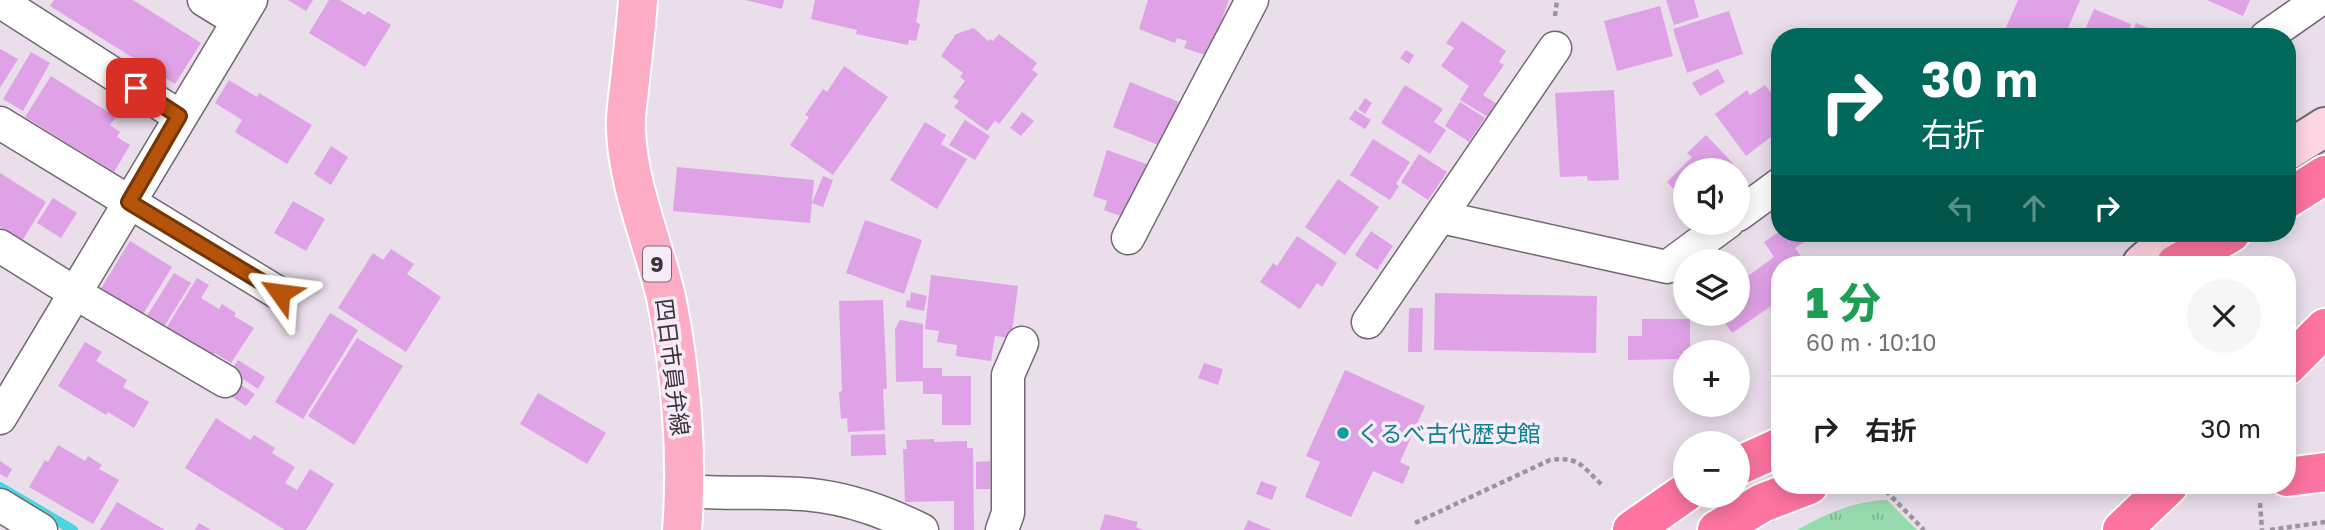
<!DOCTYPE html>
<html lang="ja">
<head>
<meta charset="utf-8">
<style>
  body { margin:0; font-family:"Golos Text","Noto Sans JP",sans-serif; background:#f6f6f6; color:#202124; height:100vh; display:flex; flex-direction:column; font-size:26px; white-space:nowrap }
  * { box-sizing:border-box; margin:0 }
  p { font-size:23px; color:#757577 }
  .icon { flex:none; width:38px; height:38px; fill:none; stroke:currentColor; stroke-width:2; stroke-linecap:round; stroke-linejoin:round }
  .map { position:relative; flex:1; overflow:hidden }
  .details { position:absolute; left:1771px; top:256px; width:525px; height:238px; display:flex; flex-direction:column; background:#fff; border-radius:28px; box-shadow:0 4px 18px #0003 }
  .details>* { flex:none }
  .hud { position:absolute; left:1771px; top:28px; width:525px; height:214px; border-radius:28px; box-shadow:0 4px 18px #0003; background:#00695c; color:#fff; overflow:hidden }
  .fabs { position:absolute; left:1673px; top:158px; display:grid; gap:14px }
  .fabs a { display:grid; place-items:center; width:77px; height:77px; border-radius:50%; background:#fff; box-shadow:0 4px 18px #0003; font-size:35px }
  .pin { position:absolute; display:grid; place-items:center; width:60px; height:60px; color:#fff; margin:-30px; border-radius:14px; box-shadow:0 4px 10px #0006 }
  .me { position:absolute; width:77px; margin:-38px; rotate:301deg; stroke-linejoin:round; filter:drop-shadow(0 0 5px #0008) }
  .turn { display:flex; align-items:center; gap:24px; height:147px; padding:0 35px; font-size:32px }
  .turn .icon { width:91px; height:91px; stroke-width:2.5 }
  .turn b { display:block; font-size:49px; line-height:60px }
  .lanes { display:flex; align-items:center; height:66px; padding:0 35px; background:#0003; justify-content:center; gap:35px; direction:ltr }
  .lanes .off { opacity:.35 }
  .round { display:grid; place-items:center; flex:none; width:74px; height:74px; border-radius:37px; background:#f6f6f6 }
  .summary { display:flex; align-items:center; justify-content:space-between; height:119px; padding:0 35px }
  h1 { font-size:42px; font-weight:800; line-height:52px; color:#1e9e55 }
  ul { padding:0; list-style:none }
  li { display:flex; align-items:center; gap:21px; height:105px; padding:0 35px; border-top:2px solid #e0e0e0 }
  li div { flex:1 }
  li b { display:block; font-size:26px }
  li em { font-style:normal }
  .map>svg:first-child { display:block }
  .park { fill:url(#park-tufts) }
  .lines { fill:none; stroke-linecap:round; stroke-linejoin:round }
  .stream { stroke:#4cd5df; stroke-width:10 }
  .building { fill:#e0a2e7 }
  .street-casing { stroke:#726873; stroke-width:35 }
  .secondary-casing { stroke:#726873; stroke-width:42 }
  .primary-casing { stroke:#fff; stroke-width:42 }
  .highway-casing { stroke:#fff; stroke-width:42 }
  .path { stroke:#9c949d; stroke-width:4.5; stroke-dasharray:5 3.5; stroke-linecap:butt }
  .street { stroke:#fff; stroke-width:32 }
  .secondary { stroke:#fed5e2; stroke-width:38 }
  .primary { stroke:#fdacc5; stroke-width:38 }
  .highway { stroke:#fc749f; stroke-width:38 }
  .route-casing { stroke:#753606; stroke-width:18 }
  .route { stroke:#b45309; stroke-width:12 }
  .culture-dot { fill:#0f9aa8; stroke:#f7ebf8; stroke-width:2.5 }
  .labels { text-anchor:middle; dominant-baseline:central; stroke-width:7; stroke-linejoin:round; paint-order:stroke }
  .shield { fill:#f7ebf8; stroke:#726c72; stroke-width:2 }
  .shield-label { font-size:21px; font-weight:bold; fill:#393539 }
  .street-label { font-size:23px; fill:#393539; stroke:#f7ebf8 }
  .culture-label { font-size:23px; fill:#0d838f; stroke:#f7ebf8; text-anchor:start }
</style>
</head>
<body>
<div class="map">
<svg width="2325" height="530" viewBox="0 0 2325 530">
  <defs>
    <pattern id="park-tufts" width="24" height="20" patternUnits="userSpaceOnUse" patternTransform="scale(1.75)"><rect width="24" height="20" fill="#97daae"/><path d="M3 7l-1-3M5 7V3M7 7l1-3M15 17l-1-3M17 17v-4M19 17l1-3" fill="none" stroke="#7cb28f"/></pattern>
  </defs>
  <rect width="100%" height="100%" fill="#e9deea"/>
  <!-- park -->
  <path class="park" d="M1887,500L1917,530H1797C1825,514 1854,501 1887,500Z"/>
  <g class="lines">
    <!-- stream -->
    <path class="stream" d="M0,487L73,530"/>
  </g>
  <!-- building -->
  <path class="building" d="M54,0H133L201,43L175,84L50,6Z
    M288,0H313L306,11Z
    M329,0H340L365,15L368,11L391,25L365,67L309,33Z
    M745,0H784L782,9Z
    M815,0H920L916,22L920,24L916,41L909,40L908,45L856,34L857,30L811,19Z
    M1148,0H1229L1208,56L1184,48L1187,41L1177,38L1175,43L1139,29Z
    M1666,0H1694L1699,17L1674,25Z
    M2018,0H2080L2065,35L2051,30L2048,37H2002Z
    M2207,0H2250L2243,16Z
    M1660,6L1673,56L1617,71L1604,21Z
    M2094,9L2131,24L2126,37H2082Z
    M1729,11L1743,54L1687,73L1673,29Z
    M1462,21L1506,51L1499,62L1504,65L1483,95L1497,104L1488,117L1460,100L1469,86L1441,66L1454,48L1446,43Z
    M2136,23L2172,37H2131Z
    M974,28L988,41L990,39L993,41L999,34L1037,63L1032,70L1038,74L999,124L995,121L987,131L954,107L959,101L953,97L965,81L960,77L963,73L941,56L956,34Z
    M0,49L18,59L0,88Z
    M1406,50L1414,55L1409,64L1400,58Z
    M31,52L50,63L23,111L3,99Z
    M844,66L888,97L833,175L790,145L809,117L805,115L823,89L827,92Z
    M1718,69L1725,82L1700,96L1692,83Z
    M51,76L116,117L110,125L120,132L117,137L130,145L114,172L25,117Z
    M229,80L257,97L259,93L312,125L287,164L235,132L242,120L215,103Z
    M1130,82L1179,102L1161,146L1113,127Z
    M1405,85L1443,109L1434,122L1446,130L1430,154L1381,123Z
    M1765,85L1780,104V130L1746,156L1715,114L1747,90L1750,95Z
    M1614,90L1619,180L1588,181L1587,176L1560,177L1555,93Z
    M1365,98L1372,103L1365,114L1358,109Z
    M1460,102L1485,118L1469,142L1445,126Z
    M1355,110L1371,120L1365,129L1349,119Z
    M1022,112L1034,121L1021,136L1010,128Z
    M965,120L990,136L975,160L949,145Z
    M925,122L946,135L941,144L967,159L937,209L890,180Z
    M1706,135L1745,176L1738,183V170H1685V201L1667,182L1692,157L1687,153Z
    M1373,139L1410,162L1396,184L1399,186L1390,200L1350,175Z
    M331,146L348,157L331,185L314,174Z
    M1107,150L1149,165L1123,217L1104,210L1107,201L1093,196Z
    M1419,154L1447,172L1428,200L1401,182Z
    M677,167L814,180L810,223L673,211Z
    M0,173L46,202L22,241L0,227Z
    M823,176L833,180L823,207L812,203Z
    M1338,179L1379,207L1345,255L1305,227Z
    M53,198L77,213L61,238L37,223Z
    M293,201L325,219L306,251L274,233Z
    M865,220L922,240L904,294L846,273Z
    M1371,231L1393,246L1377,270L1355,255Z
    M1780,231V233H1797L1804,242L1795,248L1806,264H1780V306L1774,310L1771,306L1732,333L1718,313H1738V270L1744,279L1774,257L1764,242Z
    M1297,236L1337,263L1322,287L1317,283L1300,309L1260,282L1273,263L1277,266Z
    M130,241L172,267L142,316L100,290Z
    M391,249L414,264L407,274L441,297L406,352L338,308L373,253L383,260Z
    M174,273L191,283L162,330L145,319Z
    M931,275L1018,286L1011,338L995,336L991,361L956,356L957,345L937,342L939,331L925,329Z
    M197,278L209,285L201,298L219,309L222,304L236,313L234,316L254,328L231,363L215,353L211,359L165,330Z
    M911,292L927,296L924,311L906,307L907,300L910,301Z
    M1435,293L1597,296L1596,353L1434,350Z
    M883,300L887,389H883L885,430L848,432L847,418L841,419L839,392L842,391L839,301Z
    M1409,308H1423L1422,352H1408Z
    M330,313L358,330L303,419L275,402Z
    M1642,319H1690V352H1685V359L1628,360V336H1642Z
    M900,320L923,324V368H942V376H971V425H942V394H923V381L896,382L895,329Z
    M357,338L403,366L354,445L308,416Z
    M85,342L102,352L96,361L127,380L123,387L149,402L134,428L108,412L106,415L58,386Z
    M238,360L265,377L258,389L231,371Z
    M1204,363L1223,369L1218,385L1198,378Z
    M1345,370L1425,406L1400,462L1410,467L1403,484L1373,471L1351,517L1305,497L1320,462L1306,456Z
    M232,379L255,394L246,406L223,391Z
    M538,393L606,433L587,464L520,424Z
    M216,418L250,440L254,435L275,448L272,453L295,467L285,483L297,490L310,469L334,484L306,530H285L185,468Z
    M885,434L886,455L851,456V435Z
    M934,439V442L967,441V448H973L974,530H954V501L905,502L903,449H907L906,440Z
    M58,445L85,461L88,456L102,465L99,469L119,480L93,524L29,487L45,460L48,462Z
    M0,461L12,469L7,478L0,474Z
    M990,461V489H976V462Z
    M1261,481L1277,487L1272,500L1256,494Z
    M117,502L165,530H100Z
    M1105,514L1138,522L1136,527L1143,530H1100Z
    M1248,520L1272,530H1244Z
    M199,523L211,530H195Z"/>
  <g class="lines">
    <defs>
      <path id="street" d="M204,0L238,21
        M6,5L179,116
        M2266,37L2319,0
        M0,123L280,294
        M1738,215L1780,184
        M1441,217L1667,267L1728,222
        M1128,238L1252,0
        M0,246L75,293L225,381
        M1368,322L1555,48
        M0,418L251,0
        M685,491C730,495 776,490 820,496C855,501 890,514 922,530
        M0,505L41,530
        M1002,530L1008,513V375L1022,343"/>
      <path id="secondary" d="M2287,151L2325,127
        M2142,264L2178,233"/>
      <path id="primary" d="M638,0C636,30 632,60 629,90C627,104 625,118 626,132C629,189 653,242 666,297C681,369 688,457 682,530"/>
      <path id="highway" d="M2287,199L2325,175
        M2176,264L2231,233
        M2287,366L2325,328
        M1738,466L1780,447
        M2287,477L2325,472
        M1632,530L1685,493
        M1717,530L1762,503L1809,485
        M2122,530L2169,485"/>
    </defs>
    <!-- street casing -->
    <use href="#street" class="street-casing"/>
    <!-- secondary casing -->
    <use href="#secondary" class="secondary-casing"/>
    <!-- primary casing -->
    <use href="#primary" class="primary-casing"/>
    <!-- highway casing -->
    <use href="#highway" class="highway-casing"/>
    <!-- path -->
    <path class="path" d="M1555,16L1557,0
      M1886,491L1924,530
      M2260,503L2262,530
      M1415,523L1550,460C1579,456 1582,466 1602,485
      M2270,530L2325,522"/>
    <!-- street -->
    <use href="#street" class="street"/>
    <!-- secondary -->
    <use href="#secondary" class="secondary"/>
    <!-- primary -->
    <use href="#primary" class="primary"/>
    <!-- highway -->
    <use href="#highway" class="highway"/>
  </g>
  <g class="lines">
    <defs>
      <path id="route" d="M136,88L179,116L129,202L280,293"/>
    </defs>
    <!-- route casing -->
    <use href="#route" class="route-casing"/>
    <!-- route -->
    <use href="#route" class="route"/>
  </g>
  <!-- markers -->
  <circle class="culture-dot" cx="1343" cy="433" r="7"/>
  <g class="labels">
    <!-- shield labels -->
    <rect class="shield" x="643" y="246.5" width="28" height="35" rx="5"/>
    <g class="shield-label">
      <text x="657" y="264">9</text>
    </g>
    <!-- street labels -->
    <g class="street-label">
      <text transform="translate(673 367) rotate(83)">四日市員弁線</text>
    </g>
    <!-- culture labels -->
    <g class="culture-label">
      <text x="1357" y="433">くるべ古代歴史館</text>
    </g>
  </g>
</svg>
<div class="fabs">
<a><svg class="icon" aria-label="sound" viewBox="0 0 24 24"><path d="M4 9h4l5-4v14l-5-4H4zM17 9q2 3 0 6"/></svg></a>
<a><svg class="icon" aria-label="layers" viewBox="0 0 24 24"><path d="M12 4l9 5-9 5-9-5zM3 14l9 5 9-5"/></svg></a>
<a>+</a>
<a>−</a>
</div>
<div class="pin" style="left:136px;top:88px;background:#d93025"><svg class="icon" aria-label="arrive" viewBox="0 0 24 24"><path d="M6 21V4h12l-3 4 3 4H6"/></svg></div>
<svg class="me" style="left:280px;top:293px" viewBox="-20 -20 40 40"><path d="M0-17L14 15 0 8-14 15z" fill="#b45309" stroke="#fff" stroke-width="4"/></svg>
<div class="hud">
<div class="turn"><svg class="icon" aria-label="right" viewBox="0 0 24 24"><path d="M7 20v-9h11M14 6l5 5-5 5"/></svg><div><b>30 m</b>右折</div></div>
<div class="lanes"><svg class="icon off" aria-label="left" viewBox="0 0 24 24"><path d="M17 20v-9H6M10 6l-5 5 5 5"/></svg><svg class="icon off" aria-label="ahead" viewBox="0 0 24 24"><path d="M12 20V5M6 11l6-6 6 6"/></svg><svg class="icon" aria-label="right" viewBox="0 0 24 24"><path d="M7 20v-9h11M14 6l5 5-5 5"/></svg></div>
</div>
<section class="details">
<div class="summary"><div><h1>1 分</h1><p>60 m · 10:10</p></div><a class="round"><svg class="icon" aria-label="close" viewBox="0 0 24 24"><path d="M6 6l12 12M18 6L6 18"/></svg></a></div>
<ul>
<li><svg class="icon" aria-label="right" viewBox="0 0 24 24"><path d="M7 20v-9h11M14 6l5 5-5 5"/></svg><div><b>右折</b></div><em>30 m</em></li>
</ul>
</section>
</div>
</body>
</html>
